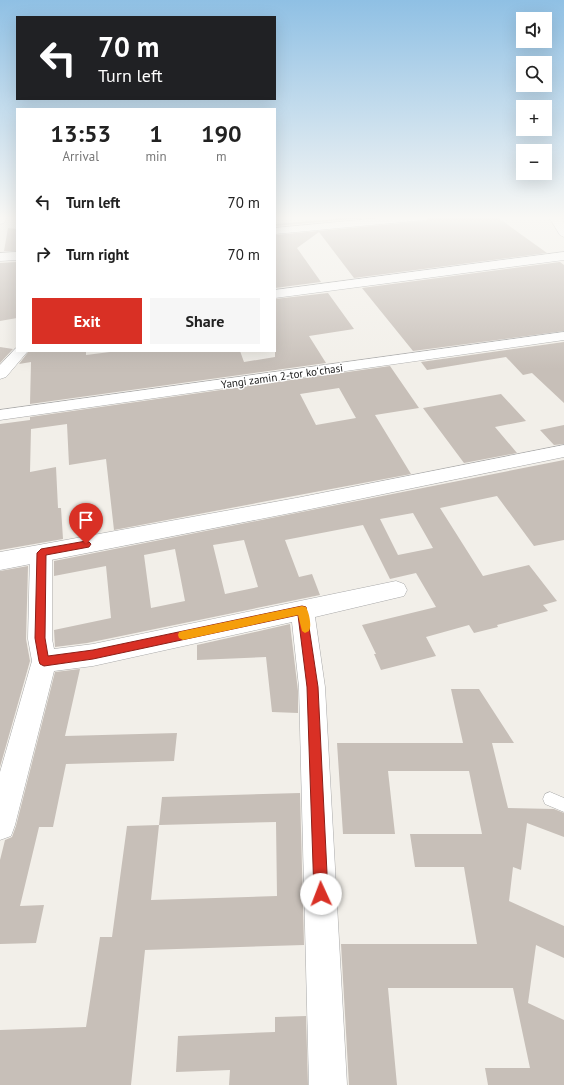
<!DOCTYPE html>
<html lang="en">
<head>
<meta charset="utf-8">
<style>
  body { margin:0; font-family:"PT Sans",sans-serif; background:#f6f6f6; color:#222; height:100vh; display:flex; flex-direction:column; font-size:15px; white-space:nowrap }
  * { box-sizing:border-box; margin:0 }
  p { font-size:13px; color:#767676 }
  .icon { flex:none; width:22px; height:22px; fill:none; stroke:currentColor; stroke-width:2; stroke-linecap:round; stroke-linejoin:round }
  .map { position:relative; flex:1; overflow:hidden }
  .drawer { position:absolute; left:16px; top:108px; width:260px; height:244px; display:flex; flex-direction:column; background:#fff; border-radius:0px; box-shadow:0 4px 16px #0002 }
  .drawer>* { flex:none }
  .hud { position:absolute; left:16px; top:16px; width:260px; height:84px; border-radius:0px; box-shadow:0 4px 16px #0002; background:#202124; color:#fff; overflow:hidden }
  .fabs { position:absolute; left:516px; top:12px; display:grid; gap:8px }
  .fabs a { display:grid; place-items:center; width:36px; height:36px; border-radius:0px; background:#fff; box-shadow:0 4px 16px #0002; font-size:20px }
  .pin { position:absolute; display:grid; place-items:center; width:34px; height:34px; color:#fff; margin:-41px -17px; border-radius:50% 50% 50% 0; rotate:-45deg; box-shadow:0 0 4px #0007 }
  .pin .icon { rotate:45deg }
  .me { position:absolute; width:44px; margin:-22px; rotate:358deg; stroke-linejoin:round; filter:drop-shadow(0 0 3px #0008) }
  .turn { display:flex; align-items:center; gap:14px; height:84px; padding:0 16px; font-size:18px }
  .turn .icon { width:52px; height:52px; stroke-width:2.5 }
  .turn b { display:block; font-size:28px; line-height:34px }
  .eta { display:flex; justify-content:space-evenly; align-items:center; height:68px; text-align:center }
  .eta b { font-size:24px; font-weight:600; line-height:28px }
  .button { display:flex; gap:8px; margin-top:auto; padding:8px 16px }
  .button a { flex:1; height:46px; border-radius:0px; background:#d93025; color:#fff; font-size:16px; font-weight:600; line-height:46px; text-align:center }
  .button a+a { background:#f6f6f6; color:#222 }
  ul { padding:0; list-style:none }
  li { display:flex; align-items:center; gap:12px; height:52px; padding:0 16px }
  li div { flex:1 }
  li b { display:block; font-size:15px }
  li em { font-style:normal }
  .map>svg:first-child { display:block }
  .building { fill:#c7bfb8; fill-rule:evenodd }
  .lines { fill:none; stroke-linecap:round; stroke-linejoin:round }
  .service-casing { stroke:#a9a9a9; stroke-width:1 }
  .minor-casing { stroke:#a9a9a9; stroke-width:1 }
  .tertiary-casing { stroke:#a9a9a9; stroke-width:1 }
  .service { fill:#fff; fill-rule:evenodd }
  .minor { fill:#fff; fill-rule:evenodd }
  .tertiary { fill:#fff; fill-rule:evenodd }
  .route { fill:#d93025; stroke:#8d1f18 }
  .slow { fill:#f59e0b }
  .labels { text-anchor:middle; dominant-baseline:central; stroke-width:3; stroke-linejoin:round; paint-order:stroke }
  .far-street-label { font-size:11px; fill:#222; stroke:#fff }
</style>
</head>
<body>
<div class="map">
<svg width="564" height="1085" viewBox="0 0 564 1085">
  <rect width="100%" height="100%" fill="#f2efe9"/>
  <!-- building -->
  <path class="building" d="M334,217H374L275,226V224L336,219Z
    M431,217H497L547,253L354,278L319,232L297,248L321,282L275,288V235L425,221Z
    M8,228L17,229V251H4Z
    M17,262V318L0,321V263Z
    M560,262L564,265V331L413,351L362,288Z
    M328,293L354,329L309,336L326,363L30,404L31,362L19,364L29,351H86V355L118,351H240L244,362L275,357V299Z
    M564,342V403L532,373L523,375L506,357L427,370L421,362Z
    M0,347L13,349L0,363Z
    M390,366L419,408L375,415L411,474L114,530L106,459L69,465L67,424L31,429L30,472L56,467L58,508H61L63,539L0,550V424L30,420V417ZM339,388L356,418L316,425L300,394Z
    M501,394L526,421L495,427L517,453L464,463L423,408Z
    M564,425V444L554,445L540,430Z
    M564,460V540L534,546L497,496L440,508L483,576L529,565L557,601L543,605L548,611L497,625L498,627L474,633L469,625L426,637L436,656L381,670L374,654H376L362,625L436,607L416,573L390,579L363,525L285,540L299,577L312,574L320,595L87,643L55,647L54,630L111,618L106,566L54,576V561ZM413,513L433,548L398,555L380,519ZM244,540L258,587L225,594L213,545ZM175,549L185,601L151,608L144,555Z
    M28,566L26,639L30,661L0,767V571Z
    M290,624L298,691V713L272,712L266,657L197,660V645Z
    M80,669L65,736L177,733L174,761L66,764L53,827H39L20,906L44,905L36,943L0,944V860L5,840L12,837L16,826L55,672Z
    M451,689H479L514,743H492L508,808L554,809L564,813V837L527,823L521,870L513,867L509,901L564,926V958L536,945L528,1003L564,1020V1085H488L485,1068H530L513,988H388L397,1085H349L341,944H477L464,867H415L410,834H482L469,771H388L395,834H343L337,743H463Z
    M300,793L304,945L145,950L131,1085H0V1030L86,1027L100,937H112L127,826L159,825L162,797ZM276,822L277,896L151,900L159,825Z
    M306,1016L308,1085H229L230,1070L176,1072L178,1036L275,1032V1017Z"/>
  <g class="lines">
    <defs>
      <path id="service" d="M550,792L564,798V812L545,804L543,799L545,794Z"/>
      <path id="minor" d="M0,217H7L4,223L0,224Z
        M390,217H430L425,220L275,234V228Z
        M17,252V260L0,261V253Z
        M564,252V260L275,298V290Z
        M564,332V340L0,420V410Z
        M16,348H17V351H28L6,377L0,379V365Z
        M41,545L49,547L52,553V639L54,649L93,644L396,581L404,584L407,590L404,596L315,617L325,687L347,1085H309L299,687L292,622L93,666L54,671L15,825L11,836L0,840V772L32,661L28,639L30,553L33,547Z"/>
      <path id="tertiary" d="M549,217H561L564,223V237L560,235Z
        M564,445V457L296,512L0,570V552L296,498Z"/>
    </defs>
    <!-- service casing -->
    <use href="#service" class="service-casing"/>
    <!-- minor casing -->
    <use href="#minor" class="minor-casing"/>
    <!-- tertiary casing -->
    <use href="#tertiary" class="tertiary-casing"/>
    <!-- service -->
    <use href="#service" class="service"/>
    <!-- minor -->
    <use href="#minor" class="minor"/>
    <!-- tertiary -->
    <use href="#tertiary" class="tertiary"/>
  </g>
  <!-- sky -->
  <linearGradient id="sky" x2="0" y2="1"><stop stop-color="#8fc0e4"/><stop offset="0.59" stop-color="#f9f8f5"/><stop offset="1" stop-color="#f9f8f5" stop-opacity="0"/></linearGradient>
  <rect width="564" height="369" fill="url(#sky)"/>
  <!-- route -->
  <path class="route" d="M86,541L89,542L91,544L89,547L46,555L45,638L48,656L93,650L302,606L306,607L318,687L328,894L326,899L321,901L316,899L314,894L307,687L298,615L93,659L44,666L40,664L39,661L35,638L37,553L41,549Z"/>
  <!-- slow -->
  <path class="slow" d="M302,606L306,607C309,613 312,625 309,631L305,633L302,631L298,615L183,640L179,638L178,635L179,632L183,631Z"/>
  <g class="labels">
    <!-- far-street labels -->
    <g class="far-street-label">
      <text transform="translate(282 376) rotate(-8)">Yangi zamin 2-tor koʻchasi</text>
    </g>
  </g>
</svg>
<div class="fabs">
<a><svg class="icon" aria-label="sound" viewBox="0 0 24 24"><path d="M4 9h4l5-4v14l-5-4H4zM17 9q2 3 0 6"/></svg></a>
<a><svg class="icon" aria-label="search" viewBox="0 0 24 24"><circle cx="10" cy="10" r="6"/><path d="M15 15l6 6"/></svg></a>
<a>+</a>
<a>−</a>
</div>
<div class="pin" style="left:86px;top:544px;background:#d93025"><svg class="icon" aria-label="arrive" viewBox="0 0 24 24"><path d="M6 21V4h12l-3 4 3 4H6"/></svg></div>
<svg class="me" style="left:321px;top:894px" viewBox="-20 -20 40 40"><circle r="19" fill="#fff"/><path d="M0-13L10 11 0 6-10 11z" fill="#d93025"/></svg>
<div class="hud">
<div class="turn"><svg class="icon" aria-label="left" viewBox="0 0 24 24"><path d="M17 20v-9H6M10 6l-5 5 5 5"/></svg><div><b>70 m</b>Turn left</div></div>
</div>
<section class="drawer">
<div class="eta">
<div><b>13:53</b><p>Arrival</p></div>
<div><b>1</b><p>min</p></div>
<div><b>190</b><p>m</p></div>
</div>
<ul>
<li><svg class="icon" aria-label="left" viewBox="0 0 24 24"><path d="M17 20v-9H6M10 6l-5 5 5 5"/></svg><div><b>Turn left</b></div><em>70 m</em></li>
<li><svg class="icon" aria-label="right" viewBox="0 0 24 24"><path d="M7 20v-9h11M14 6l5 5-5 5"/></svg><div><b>Turn right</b></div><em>70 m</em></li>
</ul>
<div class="button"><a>Exit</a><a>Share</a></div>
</section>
</div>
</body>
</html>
